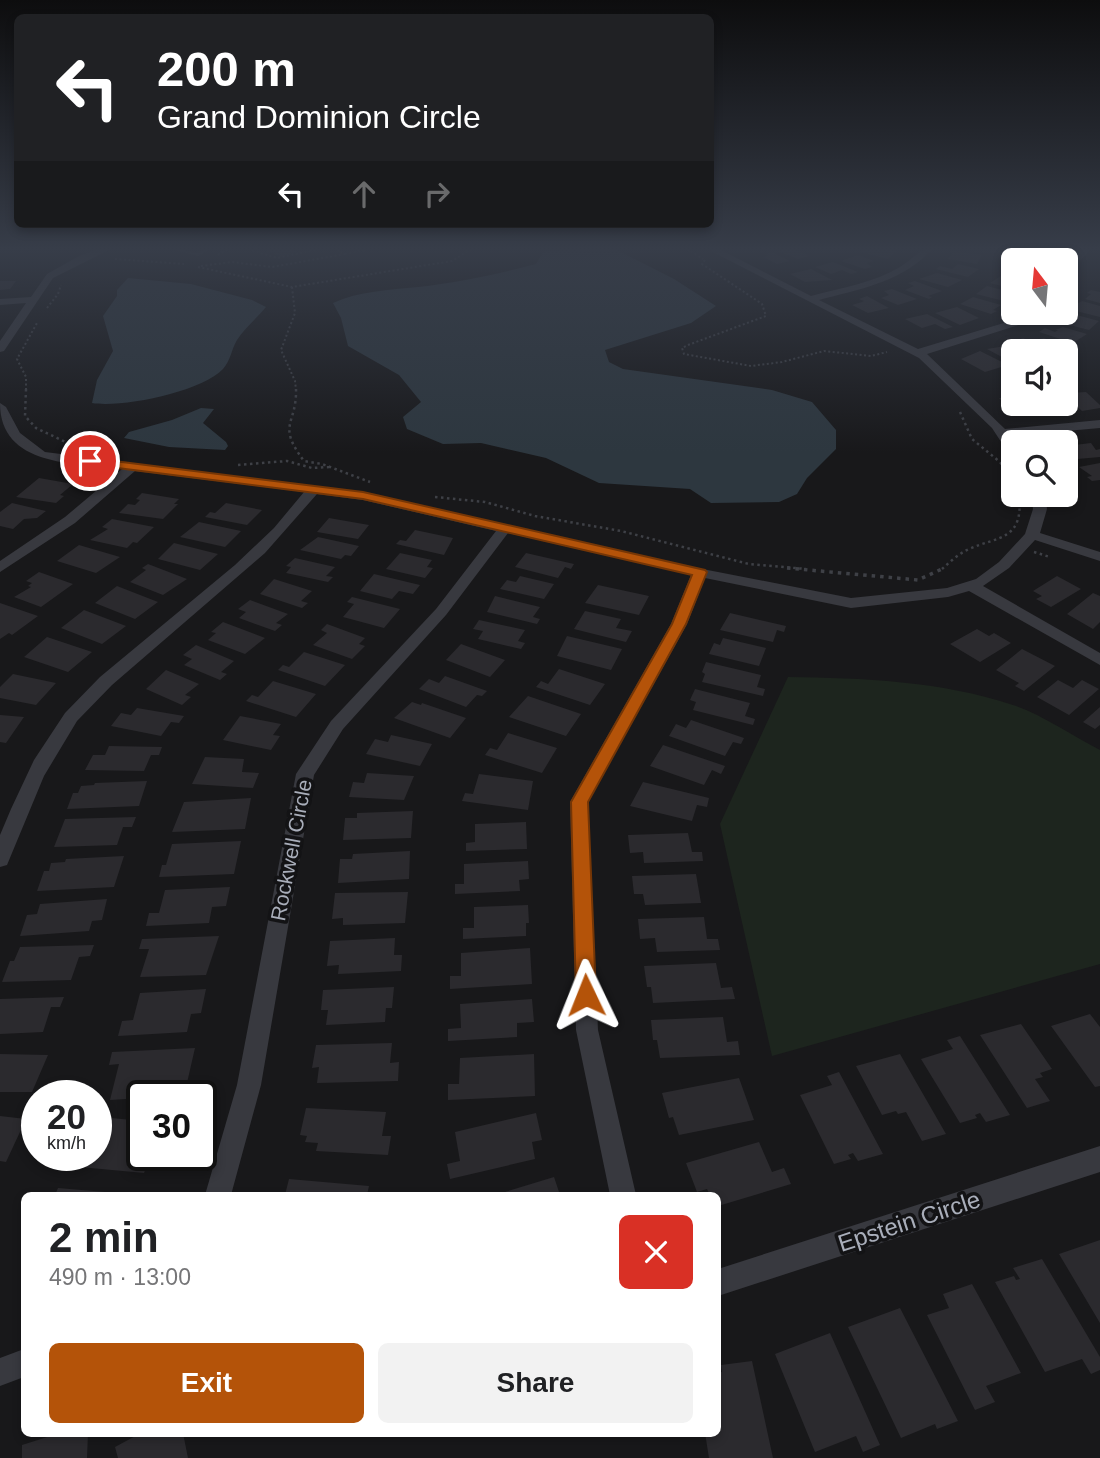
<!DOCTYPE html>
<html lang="en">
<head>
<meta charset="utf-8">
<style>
  body { margin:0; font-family:Arial,sans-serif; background:#f2f2f2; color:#202124; height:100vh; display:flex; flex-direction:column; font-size:26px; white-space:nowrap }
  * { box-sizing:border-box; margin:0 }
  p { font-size:23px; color:#757577 }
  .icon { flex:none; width:38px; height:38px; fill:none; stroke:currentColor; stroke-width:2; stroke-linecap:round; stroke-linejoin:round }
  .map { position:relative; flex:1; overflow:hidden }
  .sheet { position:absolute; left:21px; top:1192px; width:700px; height:245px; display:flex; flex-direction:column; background:#fff; border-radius:10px; box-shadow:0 4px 10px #0003 }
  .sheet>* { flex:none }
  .banner { position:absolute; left:14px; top:14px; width:700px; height:214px; border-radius:10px; box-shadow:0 4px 10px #0003; background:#202124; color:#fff; overflow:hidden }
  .needle { width:46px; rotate:344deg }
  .controls { position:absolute; left:1001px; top:248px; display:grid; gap:14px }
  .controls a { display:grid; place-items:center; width:77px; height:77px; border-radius:10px; background:#fff; box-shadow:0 4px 10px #0003; font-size:35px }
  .speed { position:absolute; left:21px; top:1080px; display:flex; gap:14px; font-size:35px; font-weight:700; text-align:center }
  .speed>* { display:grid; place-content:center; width:91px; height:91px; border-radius:50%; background:#fff; box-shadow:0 4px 10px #0003; line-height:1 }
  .speed small { font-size:18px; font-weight:400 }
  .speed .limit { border:4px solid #111; border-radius:10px; background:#fff; color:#111 }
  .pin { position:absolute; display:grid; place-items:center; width:60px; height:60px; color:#fff; margin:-30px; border:4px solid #fff; border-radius:50%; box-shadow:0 2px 7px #0007 }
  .me { position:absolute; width:77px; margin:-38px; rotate:358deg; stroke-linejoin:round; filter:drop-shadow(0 0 5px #0008) }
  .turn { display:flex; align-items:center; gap:24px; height:147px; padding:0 28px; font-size:32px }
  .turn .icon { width:91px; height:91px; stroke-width:2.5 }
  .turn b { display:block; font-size:49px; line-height:60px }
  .lanes { display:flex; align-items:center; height:66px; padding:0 28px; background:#0003; justify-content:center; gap:35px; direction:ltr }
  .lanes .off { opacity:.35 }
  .round { display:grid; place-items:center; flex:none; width:74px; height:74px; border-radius:10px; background:#f2f2f2 }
  .summary { display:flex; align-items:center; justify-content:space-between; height:119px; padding:0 28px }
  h1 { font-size:42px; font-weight:700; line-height:52px }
  .action { display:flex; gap:14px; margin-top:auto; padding:14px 28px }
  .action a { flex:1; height:80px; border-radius:10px; background:#b45309; color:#fff; font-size:28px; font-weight:700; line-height:80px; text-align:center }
  .action a+a { background:#f2f2f2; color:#202124 }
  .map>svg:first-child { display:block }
  .green { fill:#1d251e }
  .water { fill:#2d373f }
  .building { fill:#2b2a2e }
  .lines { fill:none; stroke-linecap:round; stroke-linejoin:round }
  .path-far2 { stroke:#3e4046; stroke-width:2; stroke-dasharray:2 2.5; stroke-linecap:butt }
  .path-far1 { stroke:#3e4046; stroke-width:2.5; stroke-dasharray:2.5 3.5; stroke-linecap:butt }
  .path { stroke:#3e4046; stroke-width:3.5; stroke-dasharray:3.5 5; stroke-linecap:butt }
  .lane { fill:#38393f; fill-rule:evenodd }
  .street { fill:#38393f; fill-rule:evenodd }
  .route { fill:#b45309; stroke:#753606; stroke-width:2 }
  .labels { text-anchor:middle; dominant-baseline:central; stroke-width:7; stroke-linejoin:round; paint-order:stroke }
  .street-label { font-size:21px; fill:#a9aeba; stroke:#131315 }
  .near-street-label { font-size:24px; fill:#a9aeba; stroke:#131315 }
</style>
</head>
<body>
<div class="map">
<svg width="1100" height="1458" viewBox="0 0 1100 1458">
  <rect width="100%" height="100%" fill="#18181a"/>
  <!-- green -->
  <path class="green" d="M788,677C863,678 941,681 1013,705C1043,715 1072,736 1100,750V964L772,1056L720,824Z"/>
  <!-- water -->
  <path class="water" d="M615,249L674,279L716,306L691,323L605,350L609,362L623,369L772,390L812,402L836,430V449L807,478L797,494L779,502L711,503L690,489L599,483L546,458L481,443L443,444L407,429L403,417L421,402L399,375L348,346L341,318L333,303C359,291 389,290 418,287C457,283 498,274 536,264L544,251Z
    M128,278L191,284L252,300L266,307C257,318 244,329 237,340C231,350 231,360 223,369C201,392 122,408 92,403L97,380L113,351L103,316L117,296V290Z
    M201,408L214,409L203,423L226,442L228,446L225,450L169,447L124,438L129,432L172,420Z"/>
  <!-- building -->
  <path class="building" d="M265,249H292L297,252L281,257Z
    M785,249H793L810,256L798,259L778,251Z
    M865,249H889L896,251L888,259L860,252Z
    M954,251L982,255L977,264L948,259Z
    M772,252L790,261L777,264L763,257L768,256L764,254Z
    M1015,254L1043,258L1042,261H1012Z
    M858,255L874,261L867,263L872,267L865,269L841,261Z
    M833,262L858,272L851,274L842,270L831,274L815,267Z
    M958,264L979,269L968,277L936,269L940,266L952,269Z
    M811,269L832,280L805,282L790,274Z
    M937,273L962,280L948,287L919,279Z
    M1001,276L1013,279V289L990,283Z
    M0,281H16L10,289L0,290Z
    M915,281L942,291L928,296L932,297L929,299L905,290L914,286L908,283Z
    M987,286L1010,292L1005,297L1012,299L1008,302L976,294Z
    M892,289L917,299L898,305L881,298L889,295L884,291Z
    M1091,290L1100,292V303L1085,299L1091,294L1087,293Z
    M867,296L889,308L868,313L852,305L862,302L864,301L859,299Z
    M973,297L1001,305L993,310L997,311L991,314L960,304Z
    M1082,301L1100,306V317L1068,309Z
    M957,307L979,318L960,325L935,313Z
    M1069,313L1099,321L1089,330L1054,321Z
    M927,314L953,327L945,329L935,324L922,328L905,319Z
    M1063,327L1087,334L1073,343L1039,332L1045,328L1055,332L1058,330H1055Z
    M1023,338L1030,341L1044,338L1064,347L1051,352H1039L1015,341Z
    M1012,345L1026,352H1013V363L987,349Z
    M980,351L1008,365L985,372L961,359Z
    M1066,390L1070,393L1086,392L1100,405V408L1082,411L1066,396Z
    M1013,397V404H1030L1038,413L1014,414L999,398Z
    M1039,404H1064L1071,411L1047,413Z
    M1091,443L1096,450L1100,449V457L1066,460V446Z
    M1100,463V480L1092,481L1087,477L1092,476L1079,467Z
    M39,478L73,484L60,495L64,496L56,503L16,497Z
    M142,493L179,499L174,504H178L163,519L119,513L128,504L135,505L140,500L136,499Z
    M12,503L46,511L37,518L24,519L13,529L0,526V512Z
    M226,503L262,510L247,525L205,517L210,512L215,513Z
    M329,518L369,525L358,539L317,532Z
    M112,519L154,527L137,543L133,542L127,548L90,540L108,529L102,527Z
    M199,522L241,531L225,547L180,537Z
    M415,530L453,538L444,555L396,544L400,540L406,541Z
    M318,537L359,546L351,556L345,555L341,559L300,550Z
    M174,543L218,554L200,570L158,559Z
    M79,545L120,557L96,573L57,561Z
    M400,553L432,560L427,567L433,568L425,578L386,569Z
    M526,553L574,564L571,569L565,567L558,578L515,567Z
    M295,558L335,567L326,576L333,577L328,582L286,573L291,567L286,566Z
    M148,564L187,579L163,595L130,582L146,570L142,568Z
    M39,572L73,584L41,607L14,597L31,587L28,586L32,583L26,581Z
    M374,574L420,585L413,594L399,591L392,599L360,591Z
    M520,576L554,584L544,599L500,589L507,580L516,582Z
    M1057,576L1081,589L1051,607L1036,599L1042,596L1033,591Z
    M274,579L312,591L301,601L308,603L302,608L260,594Z
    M598,585L649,596L639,615L585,603Z
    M117,586L158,602L135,619L95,603Z
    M1093,593L1100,596V622L1093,629L1067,614Z
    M495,596L540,607L533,617L540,619L537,624L487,612Z
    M352,597L400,609L384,628L343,617L354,604L347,602Z
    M250,600L288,614L276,623L282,625L275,631L239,618L246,612L238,609Z
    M0,603L38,616L12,635L9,633L0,639Z
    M84,610L126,626L102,644L61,628Z
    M585,611L621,619L616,628L632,631L626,642L574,629Z
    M730,613L786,626L784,632L777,630L773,642L720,630Z
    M479,620L525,630L518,641L525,643L521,649L478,639L483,631L473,629Z
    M223,622L265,638L245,654L208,640L216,633L211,632Z
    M327,624L365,638L359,644L365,646L352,659L313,645L327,633L321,630Z
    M977,629L989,636L994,633L1011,643L980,662L950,644Z
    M567,636L622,649L611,670L557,656Z
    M47,637L92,652L68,672L24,657Z
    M723,638L766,648L759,666L709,654L714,643L720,645Z
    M461,644L505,660L490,677L446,660Z
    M196,645L234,661L221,672L227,674L220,680L184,665L192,659L183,655Z
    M1022,649L1055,666L1024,691L1015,686L1019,683L996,670Z
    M304,652L345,665L325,686L278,670L283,665L289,667Z
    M706,662L761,675L757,687L765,689L763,696L702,682L705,674L702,672Z
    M559,669L605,684L590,705L536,687L541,681L548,684Z
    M166,670L199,684L185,695L191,697L182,705L146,689Z
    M13,674L56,683L36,705L0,698V687Z
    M445,676L487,691L482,696L477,695L466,707L419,689L429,679L439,683Z
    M1058,680L1073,688L1082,680L1099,689L1069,715L1037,697Z
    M273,681L316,694L296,717L246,701L252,695L258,697Z
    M695,689L750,703L745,716L755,719L753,725L693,710L696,702L690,700Z
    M528,696L581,714L566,736L509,717Z
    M412,702L421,705L422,703L466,718L450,738L394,718Z
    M1100,707V725L1095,729L1083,722Z
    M137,708L184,716L179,723L171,722L161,736L111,726L121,713L131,715Z
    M0,715L24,717L6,743L0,742Z
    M240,716L281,724L273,735L280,736L271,750L223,740Z
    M691,720L744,738L741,744L733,742L725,756L669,736L676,724L686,728Z
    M508,733L557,748L542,773L485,755L490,748L497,750Z
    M391,735L432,744L420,766L366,754L375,739L388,742Z
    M663,745L725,766L721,774L712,770L704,785L650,766Z
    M109,746L162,747L159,755H151L144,771L85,770L93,755H105Z
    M205,757L244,759L242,772L259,773L253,788L192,784Z
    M367,773L414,776L404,800L349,797L353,782L364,783Z
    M479,774L533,781L528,810L462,801L465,793L473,794Z
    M147,781L139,806L67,809L73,793H78L81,786L94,785L95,783Z
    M643,782L709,798L707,807L697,805L692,821L630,806Z
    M251,798L245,829L172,832L184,802Z
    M413,811L411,838L343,840L345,818H357V813Z
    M136,817L132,827H123L117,845L54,847L65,819Z
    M526,822L527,849L466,851V843L475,842V824Z
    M688,833L692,852H702L703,861L644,863L643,852L630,853L628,835Z
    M241,841L234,874L159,877L162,865H166L172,844Z
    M410,851L409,879L338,883L340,859H352L353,854Z
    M124,856L114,887L37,891L44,871H49L51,863L65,862L66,859Z
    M528,861L529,879L519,880L520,891L455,894V884H464V864Z
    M696,874L701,903L645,905L643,894H634L632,876Z
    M230,887L226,906L212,907L209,923L146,926L149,913H159L165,890Z
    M408,892L405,923L343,925V918L332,919L335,893Z
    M107,899L102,920L92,921L89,931L20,936L27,915L37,914L40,904Z
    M528,905L529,923H526V936L463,939V928H474V907Z
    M704,917L707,939H718L720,950L657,952L655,938L640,939L638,919Z
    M219,936L206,975L140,977L149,949H139L142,939Z
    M395,938L394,955H402L401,971L338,974L339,965L327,966L330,941Z
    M94,945L90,956L79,957L71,980L2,982L10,961H14L20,947Z
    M530,948L532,984L450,989V976H461V953Z
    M716,963L721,988L732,987L735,999L653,1003L651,987H647L644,966Z
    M394,987L392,1008H386L385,1022L326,1025L328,1010H321L323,990Z
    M206,989L201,1013L191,1014L187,1032L118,1036L122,1021L133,1020L140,993Z
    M64,997L60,1007H51L43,1032L0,1034V999Z
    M532,999L534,1022L517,1023V1037L448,1041V1029L461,1028L460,1004Z
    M1090,1014L1100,1027V1086L1095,1087L1051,1026Z
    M723,1017L727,1042L738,1041L740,1055L660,1058L657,1040H653L651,1020Z
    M1021,1024L1052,1069L1040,1073L1043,1077L1035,1079L1050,1101L1027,1108L980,1035Z
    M960,1036L1010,1115L986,1122L980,1113L975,1115L977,1118L960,1123L921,1059L953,1049L947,1040Z
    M392,1043L390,1063L399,1062L398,1081L317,1083L319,1067L312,1068L316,1045Z
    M195,1048L184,1096H142V1098L110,1100L119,1064L109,1065L112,1052Z
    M0,1054L48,1055L32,1092H0Z
    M534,1054L535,1096L448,1100V1084H459L460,1058Z
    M900,1054L946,1134L922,1141L906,1112L898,1114L896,1111L882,1115L856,1066Z
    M839,1072L883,1154L858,1161L853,1153L848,1155L851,1159L834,1164L800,1095L832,1085L827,1076Z
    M739,1078L754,1120L679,1135L673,1117L669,1118L662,1093Z
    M306,1108L386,1112L382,1136H391L388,1155L316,1151L318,1143L305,1142L307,1136L300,1135Z
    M536,1113L542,1140L532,1142L535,1159L450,1179L447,1164L460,1161L455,1132Z
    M0,1116L26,1119L6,1162L0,1161Z
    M101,1117L142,1121V1155H151L144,1173L80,1167L85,1155H96V1128Z
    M759,1142L772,1172L784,1168L791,1184L718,1206V1195H710L707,1189L697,1192L686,1163Z
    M554,1177L560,1195H495Z
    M289,1179L369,1186L367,1195H285Z
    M58,1188L117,1193L116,1195H55Z
    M1100,1240V1323L1059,1254Z
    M1042,1259L1100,1357V1370L1091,1374L1082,1359L1045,1372L995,1282L1014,1276L1016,1280L1020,1279L1013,1268Z
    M972,1284L1021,1373L986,1386L995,1402L975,1410L927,1315L949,1308L943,1294Z
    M900,1308L958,1421L937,1429L935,1424L901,1438L848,1327Z
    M830,1333L880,1445L863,1452L856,1436L815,1452L775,1354Z
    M752,1361L773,1458H709L705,1433H718V1373L722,1372L721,1365Z
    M60,1433H88L87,1458H22V1445Z
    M141,1433H183L188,1458H118L115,1447Z"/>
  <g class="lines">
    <!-- path-far2 -->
    <path class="path-far2" d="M248,249L277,258L320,249
      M687,249L703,259
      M345,254L370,249
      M218,255L228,249
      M115,259L184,264
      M705,260L702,264L762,304L766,316L688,345L682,348L684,354L751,366L782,362L824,351L871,356L887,352
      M201,266L232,262L272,267L345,254L335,249
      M198,267L292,287L452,261L471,249
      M292,287L295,313L281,350L295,381L296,390
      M47,308L58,294L61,285
      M26,390V377L17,359L37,323"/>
    <!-- path-far1 -->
    <path class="path-far1" d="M26,389L25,416L36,428L72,445
      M296,389C297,425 276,424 304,461L322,464L370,482
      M960,412L972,439L1000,462L1013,480
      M238,465L287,461L312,468L330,467
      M435,497L485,502L535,516L621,531L749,564L806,569
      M1034,552L1050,557
      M942,569C950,562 958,554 969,549C998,536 1024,541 1019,495"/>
    <!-- path -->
    <path class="path" d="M787,568L918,580L944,568"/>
    <!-- lane -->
    <path class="lane" d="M171,249H180L197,253L205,249H211L198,256Z"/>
    <!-- street -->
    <path class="street" d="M98,249H111L53,278L4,351L0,352V341L26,303L0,305V299L31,297L47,274L79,256Z
      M707,249H719L811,296C841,288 873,283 900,267C912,260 918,249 932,249C903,282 860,289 819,300L918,349L1017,319L1024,313H1035L1025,323L927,354L1005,429L1100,420V428L1010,436L1014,443L1013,455L1009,454L992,428L919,358Z
      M1082,249H1091L1077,264L1071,281L1066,284L1068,263Z
      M0,403L6,407L20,433L45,452L363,492L682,565L851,598L947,588L976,579L999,562L1025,534L1033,509L1031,495H1045L1047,509L1040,533L1100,552V561L1035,540L1009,568L983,586L1100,653V665L969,591L948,597L851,608L705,578L687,624L588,802L598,1030L636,1195H610L576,1030L570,802L671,624L691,575L508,533L446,615L343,729L314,775L261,1085L231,1195H205L237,1085L296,774L331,721L436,609L496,531L363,500L317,494L265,553L112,685L77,721L44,776L7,865L0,867V835L11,809L34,760L65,713L100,677L235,565L274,528L304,492L135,471L75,523L0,572V561L65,517L122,469C75,463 0,467 0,403Z
      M1100,1146V1172L718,1296V1269Z
      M24,1349V1377L0,1386V1358Z"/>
  </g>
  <!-- sky -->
  <linearGradient id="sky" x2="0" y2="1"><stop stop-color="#0d0d0e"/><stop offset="0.55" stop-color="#373d49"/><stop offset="1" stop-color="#373d49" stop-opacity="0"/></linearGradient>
  <rect width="1100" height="453" fill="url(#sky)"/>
  <!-- route -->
  <path class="route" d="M90,458L363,492L705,570L707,572L686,624L588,802L596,995L593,1002L586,1004L579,1002L576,995L571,802L672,624L692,575L363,499L86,464V459Z"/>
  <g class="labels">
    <!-- street labels -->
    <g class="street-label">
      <text transform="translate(291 850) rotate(-79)">Rockwell Circle</text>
    </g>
    <!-- near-street labels -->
    <g class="near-street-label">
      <text transform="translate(909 1221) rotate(-18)">Epstein Circle</text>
    </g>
  </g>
</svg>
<div class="controls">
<a><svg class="needle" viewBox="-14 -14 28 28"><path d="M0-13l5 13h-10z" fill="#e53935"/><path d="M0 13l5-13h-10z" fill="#757577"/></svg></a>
<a><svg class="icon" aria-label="sound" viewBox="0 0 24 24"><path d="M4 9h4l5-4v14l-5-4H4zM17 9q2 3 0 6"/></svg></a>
<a><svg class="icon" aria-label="search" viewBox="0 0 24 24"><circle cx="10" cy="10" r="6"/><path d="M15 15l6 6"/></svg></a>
</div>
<div class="speed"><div>20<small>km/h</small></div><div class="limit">30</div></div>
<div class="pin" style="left:90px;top:461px;background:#d93025"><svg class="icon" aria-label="arrive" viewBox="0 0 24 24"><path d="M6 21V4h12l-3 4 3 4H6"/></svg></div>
<svg class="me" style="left:586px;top:995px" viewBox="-20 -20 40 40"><path d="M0-17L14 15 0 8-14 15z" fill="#b45309" stroke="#fff" stroke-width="4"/></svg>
<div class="banner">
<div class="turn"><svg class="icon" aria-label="left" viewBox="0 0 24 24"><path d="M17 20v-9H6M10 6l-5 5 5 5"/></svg><div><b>200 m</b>Grand Dominion Circle</div></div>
<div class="lanes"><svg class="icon" aria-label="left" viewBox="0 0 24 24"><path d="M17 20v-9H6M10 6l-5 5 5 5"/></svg><svg class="icon off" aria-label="ahead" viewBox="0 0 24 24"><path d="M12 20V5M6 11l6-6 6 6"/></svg><svg class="icon off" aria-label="right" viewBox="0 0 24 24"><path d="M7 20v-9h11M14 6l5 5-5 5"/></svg></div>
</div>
<section class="sheet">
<div class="summary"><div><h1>2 min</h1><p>490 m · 13:00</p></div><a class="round" style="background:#d93025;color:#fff"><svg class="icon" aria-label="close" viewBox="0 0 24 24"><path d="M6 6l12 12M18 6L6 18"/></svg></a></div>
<div class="action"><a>Exit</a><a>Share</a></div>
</section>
</div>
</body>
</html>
